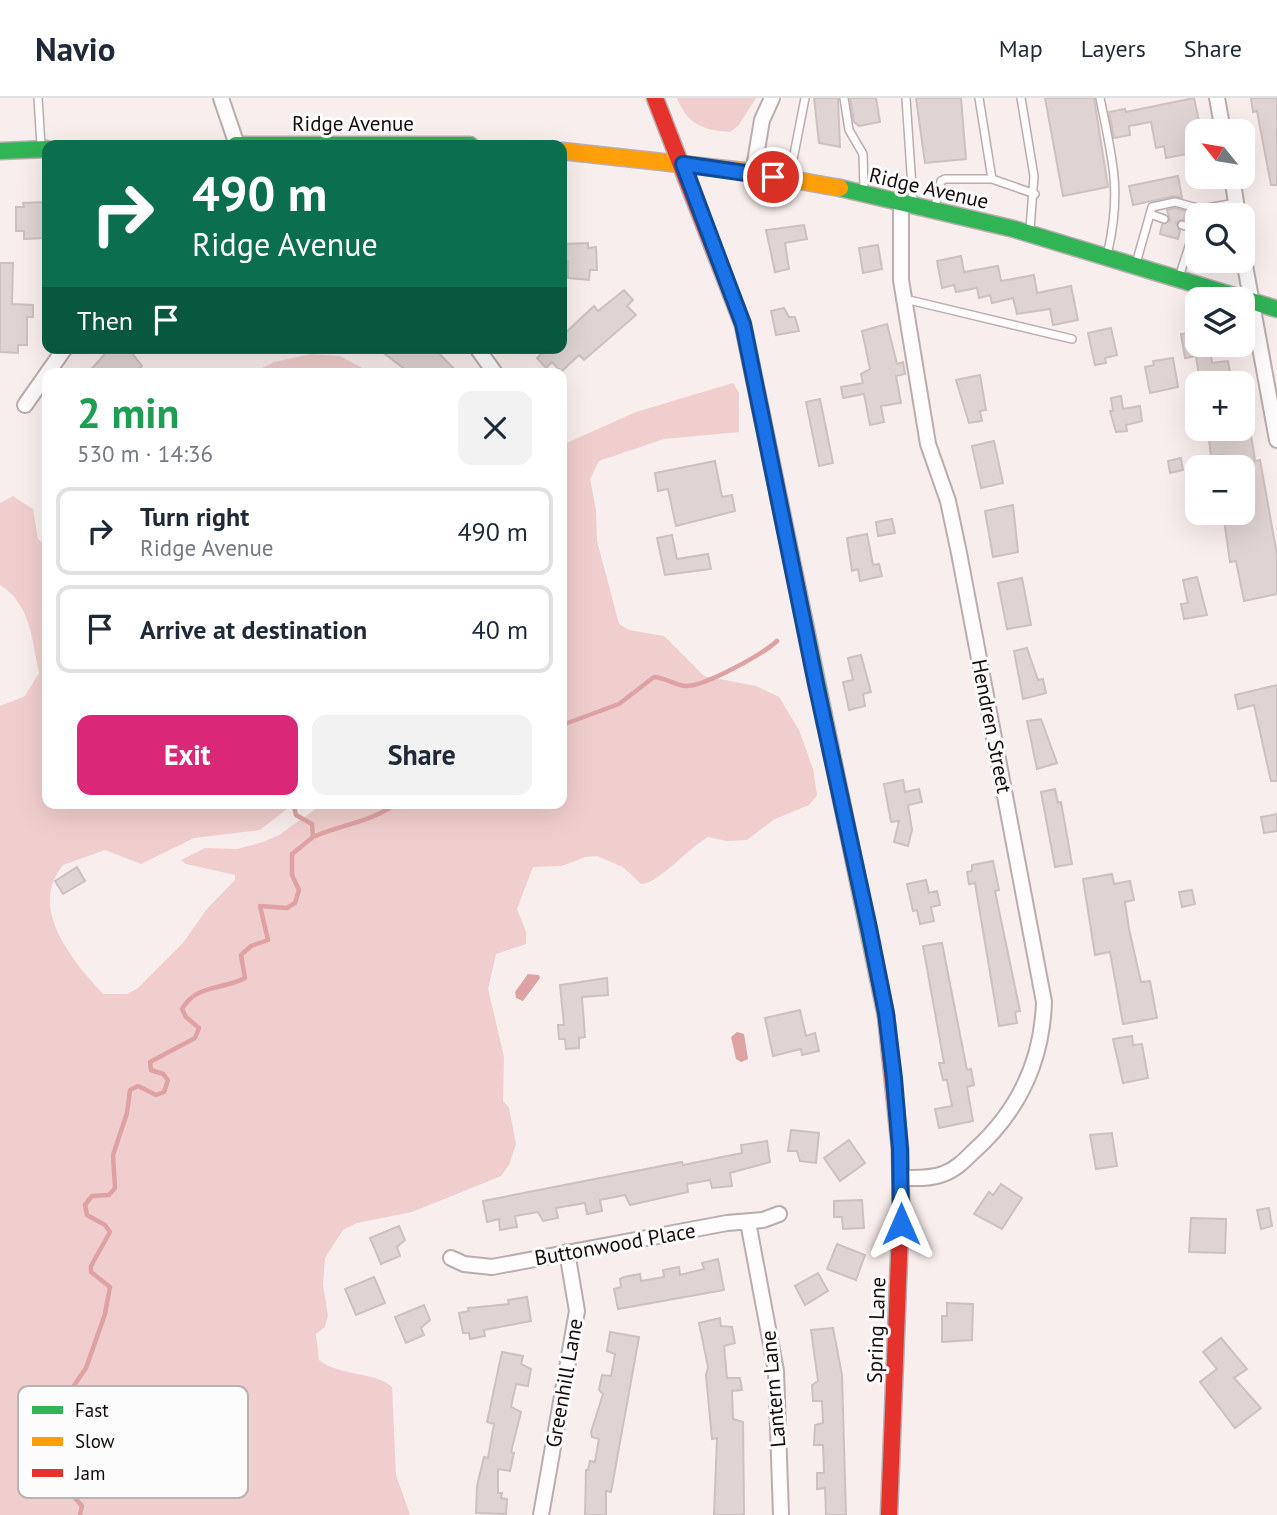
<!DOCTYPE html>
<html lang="en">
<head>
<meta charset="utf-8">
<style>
  body { margin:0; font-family:"PT Sans",sans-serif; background:#f2f2f3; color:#1f2937; height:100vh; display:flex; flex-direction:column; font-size:26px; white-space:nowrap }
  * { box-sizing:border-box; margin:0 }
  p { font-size:23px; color:#747a83 }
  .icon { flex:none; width:38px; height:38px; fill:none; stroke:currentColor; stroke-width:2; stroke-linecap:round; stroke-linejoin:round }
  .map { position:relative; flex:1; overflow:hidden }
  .details { position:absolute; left:42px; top:270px; width:525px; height:441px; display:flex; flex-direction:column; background:#fff; border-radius:14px; box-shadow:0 7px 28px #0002 }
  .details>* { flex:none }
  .banner { position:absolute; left:42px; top:42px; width:525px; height:214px; border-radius:14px; box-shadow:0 7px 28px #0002; background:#0b6e4f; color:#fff; overflow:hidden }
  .needle { width:46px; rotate:300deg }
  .fabs { position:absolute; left:1185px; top:21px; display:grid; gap:14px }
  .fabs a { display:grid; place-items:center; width:70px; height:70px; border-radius:14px; background:#fff; box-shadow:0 7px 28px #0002; font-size:35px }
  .pin { position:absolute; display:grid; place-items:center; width:60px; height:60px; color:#fff; margin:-30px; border:4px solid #fff; border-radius:50%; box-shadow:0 2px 7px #0007 }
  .me { position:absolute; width:77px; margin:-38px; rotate:0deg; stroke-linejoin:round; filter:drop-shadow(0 0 5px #0008) }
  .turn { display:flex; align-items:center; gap:24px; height:147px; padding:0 35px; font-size:32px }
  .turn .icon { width:91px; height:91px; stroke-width:2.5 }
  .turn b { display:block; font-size:49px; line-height:60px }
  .then { display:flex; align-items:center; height:66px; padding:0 35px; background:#0003; gap:14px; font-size:26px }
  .round { display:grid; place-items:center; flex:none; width:74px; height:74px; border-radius:14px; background:#f2f2f3 }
  .headline { display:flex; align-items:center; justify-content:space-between; height:119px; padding:0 35px }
  h1 { font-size:42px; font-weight:800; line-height:52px; color:#1e9e55 }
  .action { display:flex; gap:14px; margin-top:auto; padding:14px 35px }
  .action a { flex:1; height:80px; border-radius:14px; background:#db2777; color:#fff; font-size:28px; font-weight:800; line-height:80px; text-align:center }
  .action a+a { background:#f2f2f3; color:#1f2937 }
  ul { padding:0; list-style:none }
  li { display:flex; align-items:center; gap:21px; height:88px; margin:0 14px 10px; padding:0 21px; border:4px solid #e0e1e3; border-radius:14px }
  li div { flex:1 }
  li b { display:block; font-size:26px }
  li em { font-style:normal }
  header { display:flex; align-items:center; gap:42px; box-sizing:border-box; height:98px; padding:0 35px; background:#fff; border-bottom:2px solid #e0e1e3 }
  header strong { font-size:33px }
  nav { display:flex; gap:38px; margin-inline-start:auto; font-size:24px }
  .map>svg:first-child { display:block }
  .green { fill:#f0cecd }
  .water { fill:#dfa2a2 }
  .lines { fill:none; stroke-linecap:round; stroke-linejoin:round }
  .stream { stroke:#dfa2a2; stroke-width:4.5 }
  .building { fill:#dfd3d3; stroke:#cdc1c0; stroke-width:2 }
  .lane-casing { stroke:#b9adad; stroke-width:10 }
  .street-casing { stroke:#b9adad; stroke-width:18 }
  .fast-casing { stroke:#b9adad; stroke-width:19 }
  .slow-casing { stroke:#b9adad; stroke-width:19 }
  .jam-casing { stroke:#b9adad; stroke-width:19 }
  .lane { stroke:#fefcfc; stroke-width:7 }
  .street { stroke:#fefcfc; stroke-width:14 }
  .fast { stroke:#30b455; stroke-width:16 }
  .slow { stroke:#ff9f0a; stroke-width:16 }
  .jam { stroke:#e5322d; stroke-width:16 }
  .route-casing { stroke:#114b97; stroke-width:18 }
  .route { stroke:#1a73e8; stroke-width:12 }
  .labels { text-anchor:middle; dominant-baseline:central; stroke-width:6; stroke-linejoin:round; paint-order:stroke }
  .street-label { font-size:21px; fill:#170a0a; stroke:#fcfcfc }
  .key { fill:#fcfcfc; stroke:#b7b3b3; stroke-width:2 }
  .key-label { font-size:19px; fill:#170a0a }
</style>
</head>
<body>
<header>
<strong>Navio</strong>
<nav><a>Map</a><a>Layers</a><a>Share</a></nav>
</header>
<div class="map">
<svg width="1277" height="1417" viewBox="0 0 1277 1417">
  <rect width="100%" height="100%" fill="#f8eeed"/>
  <!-- green -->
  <path class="green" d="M677,0H756L739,27L730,34C703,32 688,27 677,0Z
    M311,256L340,258L372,275H252L274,264Z
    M733,285L739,295V334L664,341L599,363L590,381L596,412L597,443L619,526L629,532L664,538L704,578L756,588L779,599L799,632L813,671L817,697L809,707L773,722L747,742L727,743L708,739C689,749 659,786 641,786L623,769L597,758L585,759L562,768L533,769L517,811L526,834V846L496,856L488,891L504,959L503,1003L509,1010L516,1046L509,1067L501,1078L412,1114L357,1125L343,1132L325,1160L323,1187L328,1217L325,1229L316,1236L319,1262C338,1278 377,1274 392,1289L396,1377L410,1417H0V608L25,598L39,575C32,543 31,506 0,487V405L13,398L33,411L38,441L47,449V705H295L260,732L194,740L141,766L105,752L63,767C27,811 74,864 103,896H127L138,890L183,845L206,812L235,782V777L186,766L181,762L205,750L237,751L263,744L279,737L324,705H562V347L636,314Z"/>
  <!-- water -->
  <path class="water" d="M528,876L539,877L540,880L523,903L516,900L515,894Z
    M737,934L744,936L748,961L741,964L736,961L731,939Z"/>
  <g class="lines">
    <!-- stream -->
    <path class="stream" d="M562,627L619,606L654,579C666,580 675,587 685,588C704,589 763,556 777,543
      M313,739C340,727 374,723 397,705
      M80,1417L82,1408L57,1380C57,1367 73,1349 76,1330L62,1305L86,1270L105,1216L110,1189L91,1174V1168L110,1134L105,1127L87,1117L85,1107L92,1098L109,1097L115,1090L113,1057L127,1015L130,992L138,988L156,997L164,994L168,982L163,976L151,972L150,964L195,940L199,930L186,919L182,911C196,886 223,892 245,880L241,857L251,848L268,842L260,808L287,810L295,805L299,792L292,777V756L313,739L312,726L296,717L293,705"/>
  </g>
  <!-- building -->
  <path class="building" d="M814,0H838L840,49L819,45Z
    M850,0H876L880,24L859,28L854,24Z
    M916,0H961L966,61L925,65Z
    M1045,0H1094L1108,89L1063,98Z
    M1194,0L1201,33H1197V54L1166,60L1164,48L1156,50L1151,24L1129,28L1130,37L1114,40L1109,14L1125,11L1126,14Z
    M1251,0H1277V87H1271L1257,13L1253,14Z
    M1178,78L1182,100L1174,98L1133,107L1129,88Z
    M45,104L47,140L24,141V133H16V109H24L23,105Z
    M1175,110L1186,113L1184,121L1176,125L1180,133L1178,141L1160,136L1162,127L1170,122L1167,112Z
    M804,127L807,141L785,145L789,171L775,174L766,132Z
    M588,145V150L596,149L597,172H590L589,182L568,180V163H562V146Z
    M878,147L882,171L863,175L859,150Z
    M961,158L964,174L998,168L1001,183L1034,177L1037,195L1071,188L1078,222L1053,227L1050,211L1017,216L1013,200L992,205L990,197L979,200L977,190L956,194L954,187L942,190L937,163Z
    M0,165H13L12,206L33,207V219H27V247H18V255L0,254Z
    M624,192L633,202L627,208L636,217L584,262L579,257L561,274L552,264L546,270L537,260L547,250H562V238L594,208L598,213Z
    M784,210L789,219H795L799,233L776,237L771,213Z
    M887,226L897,266L903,264L905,276L896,278L901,305L881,308L884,324L870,327L864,296L843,300L841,289L863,285L861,276L870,271L862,233Z
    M1111,230L1117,257L1105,260L1106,265L1095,267L1088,235Z
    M1197,234V247H1226L1227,253L1211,256L1212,265L1228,263L1232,285H1200L1196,258L1185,260L1181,236Z
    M110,250H128L142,268L135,275H88Z
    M377,250H434L458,275H410Z
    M1173,260L1178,289L1150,295L1145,269L1154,267L1153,263Z
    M980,277L986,312L980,313L982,323L969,325L956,282Z
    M1121,298L1123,311L1140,308L1142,323L1126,327L1127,333L1116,334L1110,313H1113L1111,300Z
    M820,301L833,365L819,368L806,304Z
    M1223,331H1250L1255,363L1260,362L1277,457V496L1244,503L1236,463L1230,464L1223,415H1242V369H1225L1223,357L1211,358L1208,334Z
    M994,343L1003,385L981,390L972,348Z
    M1181,360L1183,372L1170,375L1168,363Z
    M715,363L722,399L732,397L735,413L676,428L668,391L658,393L655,375Z
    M1013,407L1018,454L993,459L985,413Z
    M892,421L895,435L878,438L876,424Z
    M867,436L873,467L879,466L882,478L860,483L858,471L852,473L847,440Z
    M672,437L677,461L708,456L711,471L665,477L657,440Z
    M1197,479L1207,517L1184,521L1181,506L1188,505L1183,482Z
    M1022,480L1031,527L1007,531L998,485Z
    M1027,550L1038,582L1043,581L1046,595L1023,601L1014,553Z
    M861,557L871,594L863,596L865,608L849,612L843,584L853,582L848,560Z
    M1277,587V683H1271L1254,607L1238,611L1235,597Z
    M1041,621L1057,665L1037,671L1027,623Z
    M903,682L905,694L919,691L922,704L908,707L912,732L908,748L894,744L899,723L891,724L884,686Z
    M1055,691L1058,705L1061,704L1072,766L1055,769L1041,694Z
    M1277,716V733L1264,735L1261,719Z
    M993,763L999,792L995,793L1020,913L1015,914L1017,925L999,928L975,785L969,786L967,774L972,773V767Z
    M77,769L85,783L63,796L55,783Z
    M1112,776L1114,786L1130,783L1134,802L1125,804L1129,831L1141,884L1150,883L1157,920L1123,926L1110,854L1095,857L1083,781Z
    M926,782L929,795L937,793L940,807L931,809L934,823L920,826L917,812L913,813L907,786Z
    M1192,792L1195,806L1182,809L1179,794Z
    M942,845L967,972L971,971L974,987L967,989L973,1023L939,1030L935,1011L952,1008L947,982H943L939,965H944L923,848Z
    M607,880L608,897L582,899L585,939L579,940V950L566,951L565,941H559L558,927H564L560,887Z
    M800,912L806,938L815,935L819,953L802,957L801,951L773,958L765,920Z
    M1132,938L1133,947L1142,946L1148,980L1123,985L1113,941Z
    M791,1032L819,1035L816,1065L800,1063L797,1053H788Z
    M1112,1035L1117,1068L1096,1071L1090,1037Z
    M849,1042L865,1065L840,1083L824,1060Z
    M767,1043L770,1064L730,1075L732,1088L712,1090L710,1082L687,1086L688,1094L630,1107L625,1097L600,1102L602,1113L587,1116L585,1105L556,1110L558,1120L543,1123L538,1114L515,1118L517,1129L500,1132L499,1121L487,1124L483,1103L682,1064L683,1067L742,1055L741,1047Z
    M1001,1086L1022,1100L1002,1131L974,1116L989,1094L993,1097Z
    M862,1102L864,1130L843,1131L842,1119H834V1103Z
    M1269,1110L1272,1128L1261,1131L1257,1112Z
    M1191,1120L1226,1121L1225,1155L1189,1154Z
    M399,1128L405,1142L397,1149L400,1158L381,1166L370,1140Z
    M837,1146L865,1157L856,1182L827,1171Z
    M718,1161L724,1192L618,1211L614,1191L621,1189L620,1181L624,1179L640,1176L641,1183L664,1179L663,1172L679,1169L680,1177L704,1171L702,1165Z
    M818,1175L828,1193L805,1207L795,1188Z
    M374,1179L385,1205L356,1217L345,1191Z
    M527,1199L531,1223L484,1232L485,1238L470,1241L469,1235H463L459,1215L469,1213L468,1210L509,1206L508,1202Z
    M947,1205L973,1206L972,1242L942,1244V1218H947Z
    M424,1207L430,1222L421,1230L424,1237L406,1245L395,1219Z
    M720,1220L721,1228L732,1229L735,1245L724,1248L727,1280H740L742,1292L732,1293L733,1321L743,1324L744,1417H714L717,1340L712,1341L706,1277L708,1269L699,1225Z
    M833,1230L842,1277L846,1417H826L825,1390L817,1391V1375H824L823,1347H814L815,1327L823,1325L822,1303H813L812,1287L818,1283L811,1232Z
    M610,1234L639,1239L611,1394L606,1393V1417H585L586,1372H588L590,1363L595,1364L599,1341L592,1339L591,1334L603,1296L599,1292L602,1277L611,1278L615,1256L607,1253Z
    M1221,1240L1247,1271L1234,1280L1261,1310L1235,1330L1200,1284L1217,1271L1203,1254Z
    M502,1254L523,1258L521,1266L531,1271L528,1288L516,1286L511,1309L521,1314L511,1354L514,1355L510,1373L498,1371V1395H502L501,1400L507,1401L506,1416L476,1415L477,1388L484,1359L488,1360L494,1326L487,1324Z"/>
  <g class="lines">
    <defs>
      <path id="lane" d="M38,0L41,47
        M844,0L849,32L863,56L864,92
        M906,0L913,104
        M979,0L992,81
        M1021,0L1034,78L1030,131
        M1100,0C1112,60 1122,91 1108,153
        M790,77L805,0
        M935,108L941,83L945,81H992L1035,96
        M1150,116L1164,121
        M1182,127L1195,131
        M1137,162L1152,109L1175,104L1201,111L1236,105
        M1180,176L1197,124
        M905,201L1072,241"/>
      <path id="street" d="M221,0L237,47
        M1217,0L1223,33
        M753,76L762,22L772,0
        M1232,79L1238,117
        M901,104V182L928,346L948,403L959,455L1044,904C1042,964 1018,1014 973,1054C964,1063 955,1072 943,1076C930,1081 915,1080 901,1080
        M1242,151L1277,342
        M477,250L495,275
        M25,307L65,250
        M748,1124L776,1273L781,1417
        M451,1160L464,1166L492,1169L727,1125L763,1122L779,1116
        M541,1417L577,1213L567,1154"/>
      <path id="fast" d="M236,47H470
        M0,53L47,51
        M840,90L1014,131L1277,211
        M760,309L886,918"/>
      <path id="slow" d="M562,53L744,73L840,90"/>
      <path id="jam" d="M655,0L743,227L760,309
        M886,918L900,1051L901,1108L889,1417"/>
    </defs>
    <!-- lane casing -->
    <use href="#lane" class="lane-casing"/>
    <!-- street casing -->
    <use href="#street" class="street-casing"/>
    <!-- fast casing -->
    <use href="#fast" class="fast-casing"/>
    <!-- slow casing -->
    <use href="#slow" class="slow-casing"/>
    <!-- jam casing -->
    <use href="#jam" class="jam-casing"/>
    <!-- lane -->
    <use href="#lane" class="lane"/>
    <!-- street -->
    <use href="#street" class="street"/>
    <!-- fast -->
    <use href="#fast" class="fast"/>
    <!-- slow -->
    <use href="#slow" class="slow"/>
    <!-- jam -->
    <use href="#jam" class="jam"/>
  </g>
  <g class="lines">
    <defs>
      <path id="route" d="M773,79L683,66L743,226L816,586L869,830L886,915L894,980L900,1051L901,1126"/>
    </defs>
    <!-- route casing -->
    <use href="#route" class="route-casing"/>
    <!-- route -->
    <use href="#route" class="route"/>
  </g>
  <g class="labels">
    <!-- street labels -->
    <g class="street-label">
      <text x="353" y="25">Ridge Avenue</text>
      <text transform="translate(929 90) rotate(13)">Ridge Avenue</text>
      <text transform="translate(992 628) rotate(79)">Hendren Street</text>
      <text transform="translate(615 1146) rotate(-10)">Buttonwood Place</text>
      <text transform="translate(876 1232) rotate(-88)">Spring Lane</text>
      <text transform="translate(564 1285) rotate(-80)">Greenhill Lane</text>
      <text transform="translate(773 1291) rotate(-95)">Lantern Lane</text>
    </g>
  </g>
  <!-- legend -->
  <rect x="18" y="1288" width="230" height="112" rx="10" class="key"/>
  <rect x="32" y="1308" width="31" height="8" fill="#30b455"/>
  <rect x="32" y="1339" width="31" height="9" fill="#ff9f0a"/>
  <rect x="32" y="1371" width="31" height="8" fill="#e5322d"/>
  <g class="key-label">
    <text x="75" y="1319">Fast</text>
    <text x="75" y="1350">Slow</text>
    <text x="75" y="1382">Jam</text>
  </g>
</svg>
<div class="fabs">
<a><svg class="needle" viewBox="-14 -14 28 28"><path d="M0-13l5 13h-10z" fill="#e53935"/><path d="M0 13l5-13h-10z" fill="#747a83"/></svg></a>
<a><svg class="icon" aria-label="search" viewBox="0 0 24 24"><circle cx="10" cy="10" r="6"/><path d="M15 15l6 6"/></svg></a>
<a><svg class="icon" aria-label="layers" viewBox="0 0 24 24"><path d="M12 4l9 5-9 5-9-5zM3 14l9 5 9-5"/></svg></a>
<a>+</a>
<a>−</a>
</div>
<div class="pin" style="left:773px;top:79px;background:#d93025"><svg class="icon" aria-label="arrive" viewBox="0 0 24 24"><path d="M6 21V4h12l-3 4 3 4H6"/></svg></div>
<svg class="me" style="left:901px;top:1126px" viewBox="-20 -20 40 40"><path d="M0-17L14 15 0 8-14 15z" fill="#1a73e8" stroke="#fff" stroke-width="4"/></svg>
<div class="banner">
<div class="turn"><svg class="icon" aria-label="right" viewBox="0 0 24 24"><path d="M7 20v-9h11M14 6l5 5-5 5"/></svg><div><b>490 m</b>Ridge Avenue</div></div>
<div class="then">Then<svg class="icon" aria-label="arrive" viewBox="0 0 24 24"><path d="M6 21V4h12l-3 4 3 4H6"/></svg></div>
</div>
<section class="details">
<div class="headline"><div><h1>2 min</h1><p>530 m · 14:36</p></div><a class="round"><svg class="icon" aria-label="close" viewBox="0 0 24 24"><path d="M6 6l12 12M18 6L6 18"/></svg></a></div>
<ul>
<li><svg class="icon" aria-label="right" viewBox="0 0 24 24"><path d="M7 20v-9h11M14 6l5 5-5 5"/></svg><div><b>Turn right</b><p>Ridge Avenue</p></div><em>490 m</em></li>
<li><svg class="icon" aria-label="arrive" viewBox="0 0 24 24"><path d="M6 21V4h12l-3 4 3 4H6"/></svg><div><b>Arrive at destination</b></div><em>40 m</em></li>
</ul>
<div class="action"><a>Exit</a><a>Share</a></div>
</section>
</div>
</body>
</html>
